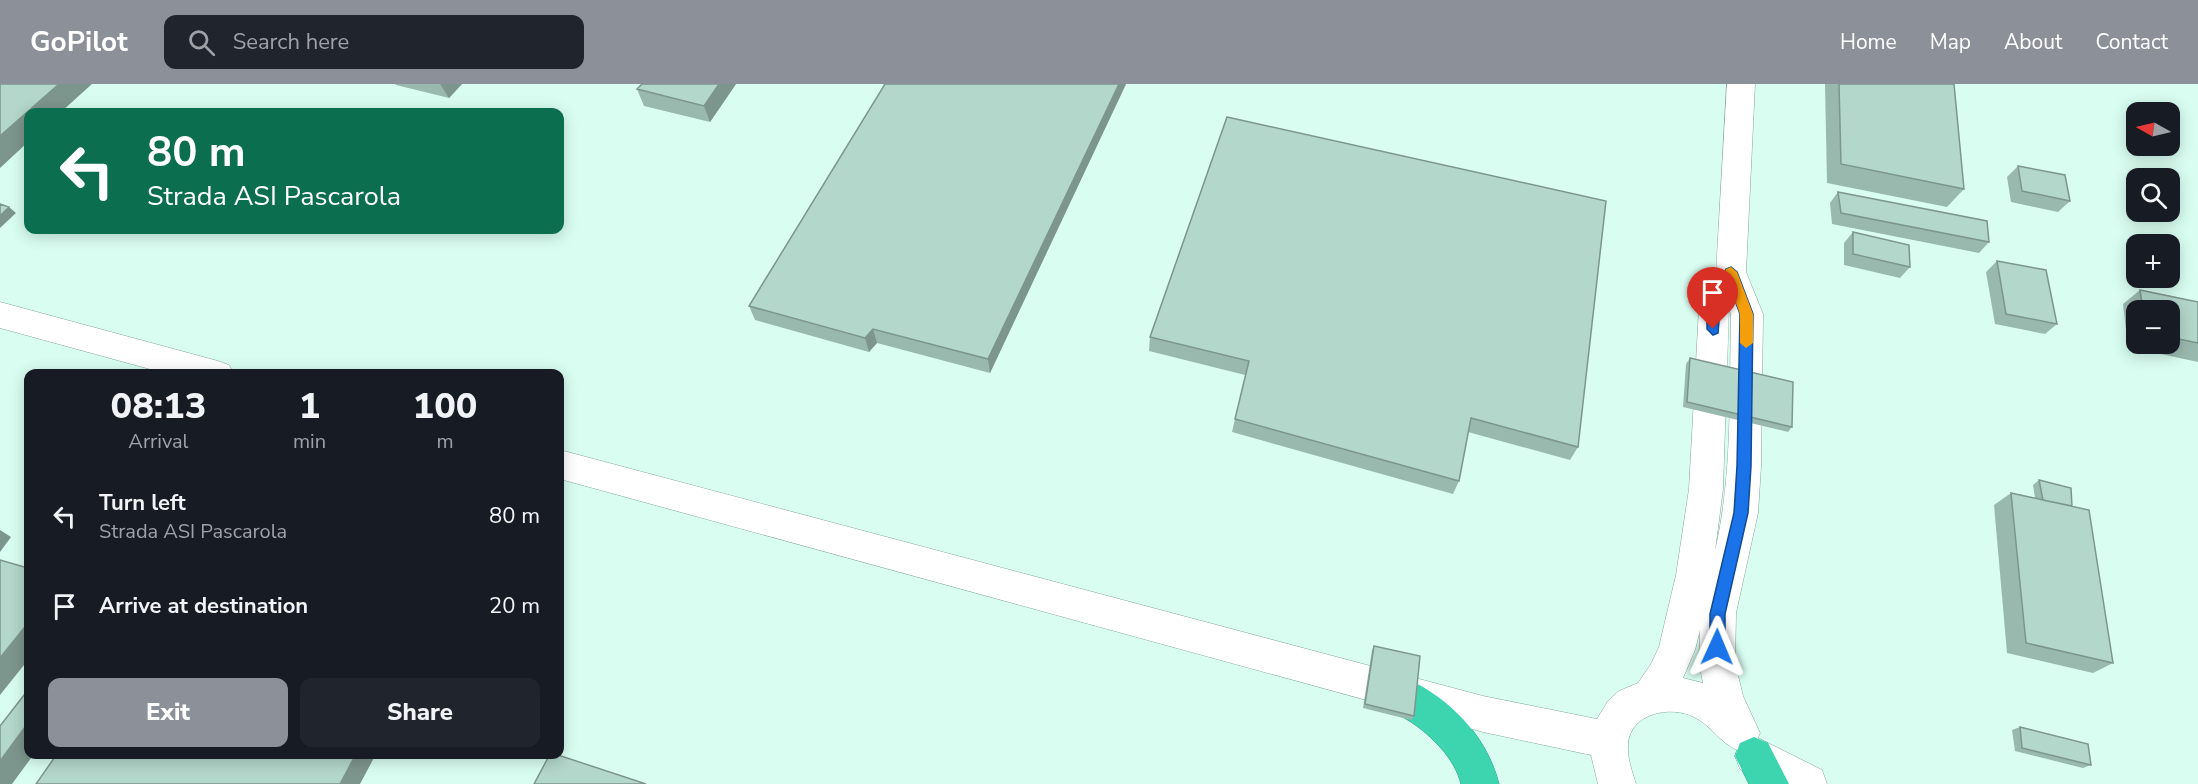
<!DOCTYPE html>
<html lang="en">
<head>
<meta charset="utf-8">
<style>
  body { margin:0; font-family:"Nunito Sans",sans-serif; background:#20242c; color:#f1f3f6; height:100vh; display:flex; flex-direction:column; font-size:22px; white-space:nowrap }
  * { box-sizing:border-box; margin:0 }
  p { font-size:20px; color:#9ea1a6 }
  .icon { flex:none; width:33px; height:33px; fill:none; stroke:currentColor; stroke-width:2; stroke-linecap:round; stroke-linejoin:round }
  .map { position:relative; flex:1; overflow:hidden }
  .details { position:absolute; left:24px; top:285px; width:540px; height:390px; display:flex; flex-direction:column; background:#171b24; border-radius:12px; box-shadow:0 3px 15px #0003 }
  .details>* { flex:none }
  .banner { position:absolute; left:24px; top:24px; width:540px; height:126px; border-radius:12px; box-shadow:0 3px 15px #0003; background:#0b6e4f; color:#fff; overflow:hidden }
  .needle { width:39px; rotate:278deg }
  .fabs { position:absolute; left:2126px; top:18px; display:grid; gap:12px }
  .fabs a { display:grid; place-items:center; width:54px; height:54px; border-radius:12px; background:#171b24; box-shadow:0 3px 15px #0003; font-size:30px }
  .pin { position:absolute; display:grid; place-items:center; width:51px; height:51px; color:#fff; margin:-62px -26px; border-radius:50% 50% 50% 0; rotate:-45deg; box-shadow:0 0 6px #0007 }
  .pin .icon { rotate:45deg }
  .me { position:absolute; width:66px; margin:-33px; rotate:1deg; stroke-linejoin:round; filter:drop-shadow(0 0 4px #0008) }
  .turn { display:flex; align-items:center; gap:21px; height:126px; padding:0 24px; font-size:27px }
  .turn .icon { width:78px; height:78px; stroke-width:2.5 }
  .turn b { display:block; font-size:42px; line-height:51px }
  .eta { display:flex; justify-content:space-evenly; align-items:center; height:102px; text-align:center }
  .eta b { font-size:36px; font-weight:800; line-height:42px }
  .action { display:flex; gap:12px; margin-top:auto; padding:12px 24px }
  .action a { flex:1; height:69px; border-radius:12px; background:#8c9099; color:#fff; font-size:24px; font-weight:800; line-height:69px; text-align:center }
  .action a+a { background:#20242c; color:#f1f3f6 }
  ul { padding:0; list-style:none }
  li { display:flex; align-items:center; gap:18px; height:90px; padding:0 24px }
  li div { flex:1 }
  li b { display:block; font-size:22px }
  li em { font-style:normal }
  header { display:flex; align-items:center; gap:36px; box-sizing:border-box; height:84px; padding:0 30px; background:#8c9099; color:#fff }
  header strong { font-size:28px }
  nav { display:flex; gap:33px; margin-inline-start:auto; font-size:21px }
  .search { width:420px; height:54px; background:#20242c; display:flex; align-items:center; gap:15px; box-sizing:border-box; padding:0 21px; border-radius:12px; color:#9ea1a6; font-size:22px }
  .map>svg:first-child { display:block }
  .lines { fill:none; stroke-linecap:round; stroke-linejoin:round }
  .minor-casing { stroke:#83a69a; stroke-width:1 }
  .highway-casing { stroke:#2e957c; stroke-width:1 }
  .minor { fill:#fff; fill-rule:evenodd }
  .highway { fill:#3dd5b0; fill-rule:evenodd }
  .wall { fill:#9ab9ae; fill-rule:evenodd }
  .shaded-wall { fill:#7d968d }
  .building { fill:#b3d7ca; stroke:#7d968d; stroke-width:1.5 }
  .route { fill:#1a73e8; stroke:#114b97; stroke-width:1.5 }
  .slow { fill:#f59e0b }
</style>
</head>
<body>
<header>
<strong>GoPilot</strong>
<div class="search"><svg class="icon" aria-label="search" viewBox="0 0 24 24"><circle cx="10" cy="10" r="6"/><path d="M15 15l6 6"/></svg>Search here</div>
<nav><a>Home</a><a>Map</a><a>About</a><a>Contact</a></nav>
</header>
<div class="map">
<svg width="2198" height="700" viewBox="0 0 2198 700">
  <rect width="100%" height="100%" fill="#d9fef1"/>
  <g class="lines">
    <defs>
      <path id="minor" d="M1727,0H1755L1746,188L1763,230L1761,382L1758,429L1736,529L1735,579L1743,612L1760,649L1758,654L1822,686L1827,700H1768L1740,685L1735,672L1737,666C1720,659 1711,641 1694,633C1671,621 1630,629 1628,660C1627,674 1632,687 1636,700H1598L1591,671L1483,648L560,395V366L1483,612L1597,635L1608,617L1619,607L1638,599L1651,580L1659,563L1676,491L1689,405L1699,224L1716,188ZM1729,225L1731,230C1729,309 1733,390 1715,467L1723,405ZM1700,546L1699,579L1703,599L1683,594L1695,566Z
        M0,218L218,277L229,281L234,290H168L0,244Z"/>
      <path id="highway" d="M1392,588C1443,608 1485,646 1499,700H1461C1455,675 1432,652 1411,638C1394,627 1382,626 1373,606L1379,593Z
        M1754,653L1768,659L1789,700H1749L1735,672L1740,659Z"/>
    </defs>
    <!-- minor casing -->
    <use href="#minor" class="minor-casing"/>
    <!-- highway casing -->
    <use href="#highway" class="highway-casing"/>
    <!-- minor -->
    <use href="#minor" class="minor"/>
    <!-- highway -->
    <use href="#highway" class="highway"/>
  </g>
  <!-- wall -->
  <path class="wall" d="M395,0H462L449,14L396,1Z
    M736,0L710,38L644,22L637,5Z
    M1126,0L990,289L877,259L869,268L755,236L749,222Z
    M1825,0H1954L1964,105L1947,123L1827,99Z
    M1227,33L1578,363L1570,376L1468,348L1459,397L1453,410L1232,348L1245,291L1149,267L1150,253Z
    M2018,82L2070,117L2058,128L2011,118L2007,93Z
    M1838,108L1989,158L1979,169L1832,140L1830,119Z
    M1853,148L1910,183L1900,194L1844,181V159Z
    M1997,177L2057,240L2045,250L1995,240L1986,188Z
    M2140,206L2198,218V278L2128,263L2123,220ZM2136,226H2169V260H2136Z
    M1690,274L1792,343L1788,348L1683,323L1686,280Z
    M2039,396L2072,422L2113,579L2093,589L2007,569L1994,421L2011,409L2035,414L2033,401Z
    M1374,562L1414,632L1411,636L1363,624L1372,566Z
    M2020,643L2091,681L2083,684L2015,667L2012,646Z"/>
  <!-- shaded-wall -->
  <path class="shaded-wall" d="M59,0H92L61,28H28V58L0,84V52Z
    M440,0H462L449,14Z
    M719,0H736L710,38L704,22Z
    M1119,0H1126L990,289L988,275Z
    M9,123L16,129L0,144V132Z
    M873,245L877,259L869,268L865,254Z
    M0,446L11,453L0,468Z
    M28,539V576L0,611V574Z
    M28,639V670H34L12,700H0V677Z
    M356,670H376L360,700H340Z"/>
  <!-- building -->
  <path class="building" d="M0,0H59L0,52Z
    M642,0H719L704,22L637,5Z
    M885,0H1119L988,275L873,245L865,254L749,222Z
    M1839,0H1954L1964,105L1841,80Z
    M1227,33L1606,117L1578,363L1471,334L1459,397L1235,335L1249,277L1150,253Z
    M2018,82L2065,91L2070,117L2022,107Z
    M1838,108L1987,137L1989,158L1841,129Z
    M0,120L9,123L0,132Z
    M1853,148L1909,161L1910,183L1853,170Z
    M1997,177L2046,186L2057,240L2006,230Z
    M2140,206L2198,218V259L2169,253V226H2143Z
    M1690,274L1793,298L1792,343L1687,318Z
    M2039,396L2071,404L2072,422L2043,416Z
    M2011,409L2089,426L2113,579L2026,559Z
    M0,476L28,484V539L0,574Z
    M1374,562L1420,572L1414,632L1365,620Z
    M28,606V639L0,677V642Z
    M2020,643L2088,660L2091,681L2022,664Z
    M57,670H356L340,700H36Z
    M550,670H555L646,700H534Z"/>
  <!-- route -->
  <path class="route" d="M1731,183L1737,188L1753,230L1751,382L1748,429L1725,530V563L1723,568L1717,570L1712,568L1710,563V530L1734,429L1737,382L1740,230L1730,203L1720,224L1718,249L1713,251L1707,245V224L1726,185Z"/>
  <!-- slow -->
  <path class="slow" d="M1731,183L1737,188L1753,230V259L1746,264L1740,259V230L1730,203L1724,207L1718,202L1726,185Z"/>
</svg>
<div class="fabs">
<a><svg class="needle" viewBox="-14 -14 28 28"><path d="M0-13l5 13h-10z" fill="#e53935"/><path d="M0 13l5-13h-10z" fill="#9ea1a6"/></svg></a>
<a><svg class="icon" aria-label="search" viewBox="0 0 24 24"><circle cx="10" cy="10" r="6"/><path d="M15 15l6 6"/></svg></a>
<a>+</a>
<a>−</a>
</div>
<div class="pin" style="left:1713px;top:245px;background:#d93025"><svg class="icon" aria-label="arrive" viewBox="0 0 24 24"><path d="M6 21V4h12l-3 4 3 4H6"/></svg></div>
<svg class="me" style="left:1717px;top:563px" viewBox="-20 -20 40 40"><path d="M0-17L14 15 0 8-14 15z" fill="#1a73e8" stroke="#fff" stroke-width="4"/></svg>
<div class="banner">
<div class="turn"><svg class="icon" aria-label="left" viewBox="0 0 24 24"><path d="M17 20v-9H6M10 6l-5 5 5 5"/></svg><div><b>80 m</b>Strada ASI Pascarola</div></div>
</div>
<section class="details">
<div class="eta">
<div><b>08:13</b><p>Arrival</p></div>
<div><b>1</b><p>min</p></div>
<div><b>100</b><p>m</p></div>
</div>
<ul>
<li><svg class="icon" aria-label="left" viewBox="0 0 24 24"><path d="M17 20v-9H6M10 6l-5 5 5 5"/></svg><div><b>Turn left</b><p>Strada ASI Pascarola</p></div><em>80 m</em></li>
<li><svg class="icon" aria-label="arrive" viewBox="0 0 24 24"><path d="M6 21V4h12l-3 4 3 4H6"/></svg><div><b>Arrive at destination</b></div><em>20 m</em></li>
</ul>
<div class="action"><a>Exit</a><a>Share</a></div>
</section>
</div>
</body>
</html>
